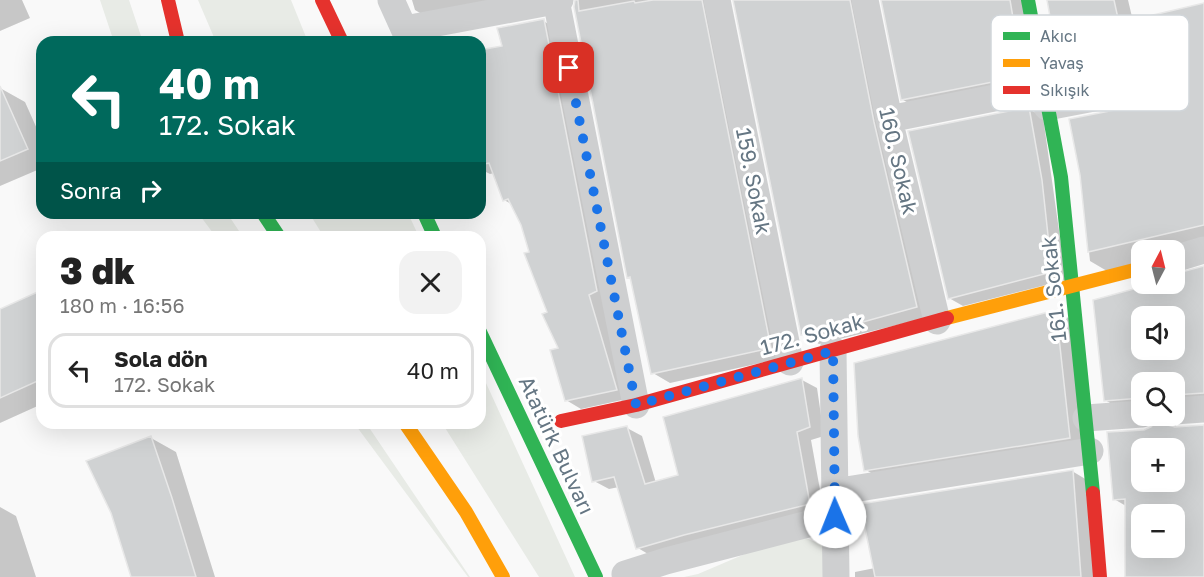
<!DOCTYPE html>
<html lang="tr">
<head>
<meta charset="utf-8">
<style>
  body { margin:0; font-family:"Golos Text",sans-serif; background:#f2f2f2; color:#222; height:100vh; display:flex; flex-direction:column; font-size:22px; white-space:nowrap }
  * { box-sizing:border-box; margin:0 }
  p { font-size:20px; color:#767676 }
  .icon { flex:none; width:33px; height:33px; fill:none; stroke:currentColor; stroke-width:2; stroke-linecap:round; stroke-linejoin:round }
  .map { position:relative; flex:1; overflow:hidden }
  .drawer { position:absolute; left:36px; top:231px; width:450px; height:198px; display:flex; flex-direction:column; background:#fff; border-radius:18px; box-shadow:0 6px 24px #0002 }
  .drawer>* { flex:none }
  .guide { position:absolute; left:36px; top:36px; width:450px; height:183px; border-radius:18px; box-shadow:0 6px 24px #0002; background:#00695c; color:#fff; overflow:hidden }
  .needle { width:39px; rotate:7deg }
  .buttons { position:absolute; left:1131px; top:240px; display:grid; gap:12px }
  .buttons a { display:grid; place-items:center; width:54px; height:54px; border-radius:12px; background:#fff; box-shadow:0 6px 24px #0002; font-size:30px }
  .pin { position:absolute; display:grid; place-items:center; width:51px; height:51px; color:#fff; margin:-26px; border-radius:12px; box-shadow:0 3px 9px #0006 }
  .me { position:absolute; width:66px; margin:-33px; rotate:359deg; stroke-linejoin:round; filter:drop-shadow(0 0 4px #0008) }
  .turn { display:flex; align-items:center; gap:21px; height:126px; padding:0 24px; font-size:27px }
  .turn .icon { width:78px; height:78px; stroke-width:2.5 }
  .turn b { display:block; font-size:42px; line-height:51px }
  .then { display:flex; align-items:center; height:57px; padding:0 24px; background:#0003; gap:12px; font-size:22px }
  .round { display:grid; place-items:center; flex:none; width:63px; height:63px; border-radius:18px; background:#f2f2f2 }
  .headline { display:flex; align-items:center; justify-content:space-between; height:102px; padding:0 24px }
  h1 { font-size:36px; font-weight:800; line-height:45px }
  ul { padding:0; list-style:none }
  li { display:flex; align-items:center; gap:18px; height:75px; margin:0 12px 9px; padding:0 12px; border:3px solid #e0e0e0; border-radius:18px }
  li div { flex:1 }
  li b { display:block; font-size:22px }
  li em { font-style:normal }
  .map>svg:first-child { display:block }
  .green { fill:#e8ebe6 }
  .shadow { fill:#0003; fill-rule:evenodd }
  .building { fill:#d0d2d3; stroke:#e8e8e8; stroke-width:1.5; fill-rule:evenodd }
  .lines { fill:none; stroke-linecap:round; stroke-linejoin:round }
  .street { stroke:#cecfd0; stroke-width:27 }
  .fast { stroke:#30b455; stroke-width:14 }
  .slow { stroke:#ff9f0a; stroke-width:14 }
  .jam { stroke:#e5322d; stroke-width:14 }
  .route { stroke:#1a73e8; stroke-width:10; stroke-dasharray:0 18 }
  .labels { text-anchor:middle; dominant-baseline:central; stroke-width:6; stroke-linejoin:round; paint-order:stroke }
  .street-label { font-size:21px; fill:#657683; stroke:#fff }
  .key { fill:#fff; stroke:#d1d6da; stroke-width:1.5 }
  .key-label { font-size:16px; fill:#657683 }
</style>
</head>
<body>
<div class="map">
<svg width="1204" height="577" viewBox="0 0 1204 577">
  <rect width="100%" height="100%" fill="#f9f9f9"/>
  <!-- green -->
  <path class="green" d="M100,0H129L143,42H114Z
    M198,0H291L308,42H216Z
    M198,213H227L243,237H216Z
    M309,213H408L419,237H324Z
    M480,370L575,577H539L442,423H480Z
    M354,423H366L470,577H468Z
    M806,538L827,547V577H684L698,574L752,551Z"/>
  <!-- shadow -->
  <path class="shadow" d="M0,0H22L30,18L0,31Z
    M412,0H538L432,20L415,10Z
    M577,0H715L788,357L670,383L653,373L632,279L628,277Z
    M735,0H870L934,316L819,344L802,334Z
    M883,0H1030L1040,85L920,109L903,100Z
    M1049,0H1128L1133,21L1204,5V248L1142,250V263L1107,271L1090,261L1081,175L1145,106L1152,102L1157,95V83L1082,97L1065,87Z
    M543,21L558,29L631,398L581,409L566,400L560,349L522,224L513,205L504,200L494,173L490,174L480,169V51L504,47Z
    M0,88L25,102L42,140V168L0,186Z
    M1029,109L1043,117L1066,280L963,306L949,298Z
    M1204,268V403L1175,423L1177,428L1204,426V577H1126V506L1114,499L1143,431L1151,429L1157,422L1159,416H1174V382H1142V409L1122,410L1105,400L1148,287L1154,284H1174ZM1142,316H1174V350H1142ZM1142,448H1174V482H1142ZM1142,514H1174V548H1142Z
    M42,292V404L0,423V311Z
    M1056,311L1070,319L1083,446L880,478L866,470Z
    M802,380L817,388L824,436L811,440L824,512L653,557L638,548L619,487L609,489L594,481L627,428L642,436L656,483L679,476Z
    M151,438L176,452L215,577H132Z
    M1072,471L1087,480L1096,577H855V572L875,568Z
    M0,507L16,516L36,577H0Z"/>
  <!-- building -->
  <path class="building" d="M575,0H578L579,11L634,1L635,3L653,0H702L771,348L651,374L630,277L627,278L574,7Z
    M733,0H850L874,122L917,307L852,325V323L801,335Z
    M881,0H1010L1023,76L901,100Z
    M1047,0H1114L1119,23L1204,3V225L1088,252L1080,175L1069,119L1145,104L1151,101L1156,95V87L1152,78L1147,74H1139L1063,88Z
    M544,19L597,291L589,295L617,390L565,401L550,350L558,348L542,314L547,312L524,253L529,252L521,225L508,199L503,201L489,163L480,165V50L502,46L497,28Z
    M0,86L28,149L0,161Z
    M1029,107L1042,180L1052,272L948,299L908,131Z
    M1204,266V393L1174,395V382H1142V398L1104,401L1093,300L1152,284H1174V274ZM1142,316H1174V350H1142Z
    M42,290V379L0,398V309Z
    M1056,310L1070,438L864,471L858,436L854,363Z
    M802,378L810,427L797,432L810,504L684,535L636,549L614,477L592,482L582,436L627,426L645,484L678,475L663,417Z
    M1157,416L1168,425L1175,427L1204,425V577H1125V499L1113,500L1107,432L1144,430L1151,427L1156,421ZM1142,448H1174V482H1142ZM1142,514H1174V548H1142Z
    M151,436L172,498L196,577H131L111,513L86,461Z
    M1073,470L1081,577H875L860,504Z"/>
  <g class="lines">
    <!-- street -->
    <path class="street" d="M391,0L410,42
      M556,0L636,405
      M717,0L790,362
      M865,0L889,119L937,321
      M405,29L560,0
      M1047,107L1141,89
      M889,119L1044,88
      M1174,259L1204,250
      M833,350L836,577
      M1174,411L1204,409
      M1086,418L1142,414
      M834,492L1090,451
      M625,574L666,561L835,517"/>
    <!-- fast -->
    <path class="fast" d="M1028,0L1061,177L1093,493
      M263,213L279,237
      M424,213L435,237
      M480,332L596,577"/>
    <!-- slow -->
    <path class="slow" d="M947,318L1142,268
      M405,423L466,512L503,577"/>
    <!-- jam -->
    <path class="jam" d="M168,0L178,42
      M322,0L342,42
      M561,421L636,405L947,318
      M1093,493L1100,577"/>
  </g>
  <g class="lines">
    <!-- route -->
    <path class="route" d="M569,68L636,405L833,351L835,517"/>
  </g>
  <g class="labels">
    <!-- street labels -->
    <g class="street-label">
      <text transform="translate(899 161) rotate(77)">160. Sokak</text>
      <text transform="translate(754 181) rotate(79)">159. Sokak</text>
      <text transform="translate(1053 289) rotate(-96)">161. Sokak</text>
      <text transform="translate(812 334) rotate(-15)">172. Sokak</text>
      <text transform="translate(557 445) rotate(65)">Atatürk Bulvarı</text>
    </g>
  </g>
  <!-- legend -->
  <rect x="991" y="15" width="198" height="96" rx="9" class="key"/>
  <rect x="1003" y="32" width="27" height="8" fill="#30b455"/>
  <rect x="1003" y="59" width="27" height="8" fill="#ff9f0a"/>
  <rect x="1003" y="86" width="27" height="8" fill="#e5322d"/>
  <g class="key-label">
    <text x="1040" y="42">Akıcı</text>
    <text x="1040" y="69">Yavaş</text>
    <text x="1040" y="96">Sıkışık</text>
  </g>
</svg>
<div class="buttons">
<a><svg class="needle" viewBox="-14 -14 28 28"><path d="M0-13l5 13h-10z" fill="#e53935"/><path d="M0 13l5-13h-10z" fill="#767676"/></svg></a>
<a><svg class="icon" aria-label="sound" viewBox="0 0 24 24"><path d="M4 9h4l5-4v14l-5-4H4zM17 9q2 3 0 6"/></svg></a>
<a><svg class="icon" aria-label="search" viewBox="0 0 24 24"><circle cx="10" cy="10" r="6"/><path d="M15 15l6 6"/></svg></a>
<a>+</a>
<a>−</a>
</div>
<div class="pin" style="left:569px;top:68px;background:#d93025"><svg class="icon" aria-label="arrive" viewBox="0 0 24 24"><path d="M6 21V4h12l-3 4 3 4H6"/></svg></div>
<svg class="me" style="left:835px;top:517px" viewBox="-20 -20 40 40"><circle r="19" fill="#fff"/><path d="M0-13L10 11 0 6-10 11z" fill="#1a73e8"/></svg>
<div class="guide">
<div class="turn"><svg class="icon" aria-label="left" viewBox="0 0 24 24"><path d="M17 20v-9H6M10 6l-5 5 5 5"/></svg><div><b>40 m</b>172. Sokak</div></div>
<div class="then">Sonra<svg class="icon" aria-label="right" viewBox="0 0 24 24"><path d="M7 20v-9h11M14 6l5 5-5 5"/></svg></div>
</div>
<section class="drawer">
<div class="headline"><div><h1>3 dk</h1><p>180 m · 16:56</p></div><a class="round"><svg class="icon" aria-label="close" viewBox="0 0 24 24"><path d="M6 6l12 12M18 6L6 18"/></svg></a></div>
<ul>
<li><svg class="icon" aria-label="left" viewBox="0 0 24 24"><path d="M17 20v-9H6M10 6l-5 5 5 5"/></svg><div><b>Sola dön</b><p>172. Sokak</p></div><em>40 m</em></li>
</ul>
</section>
</div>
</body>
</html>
